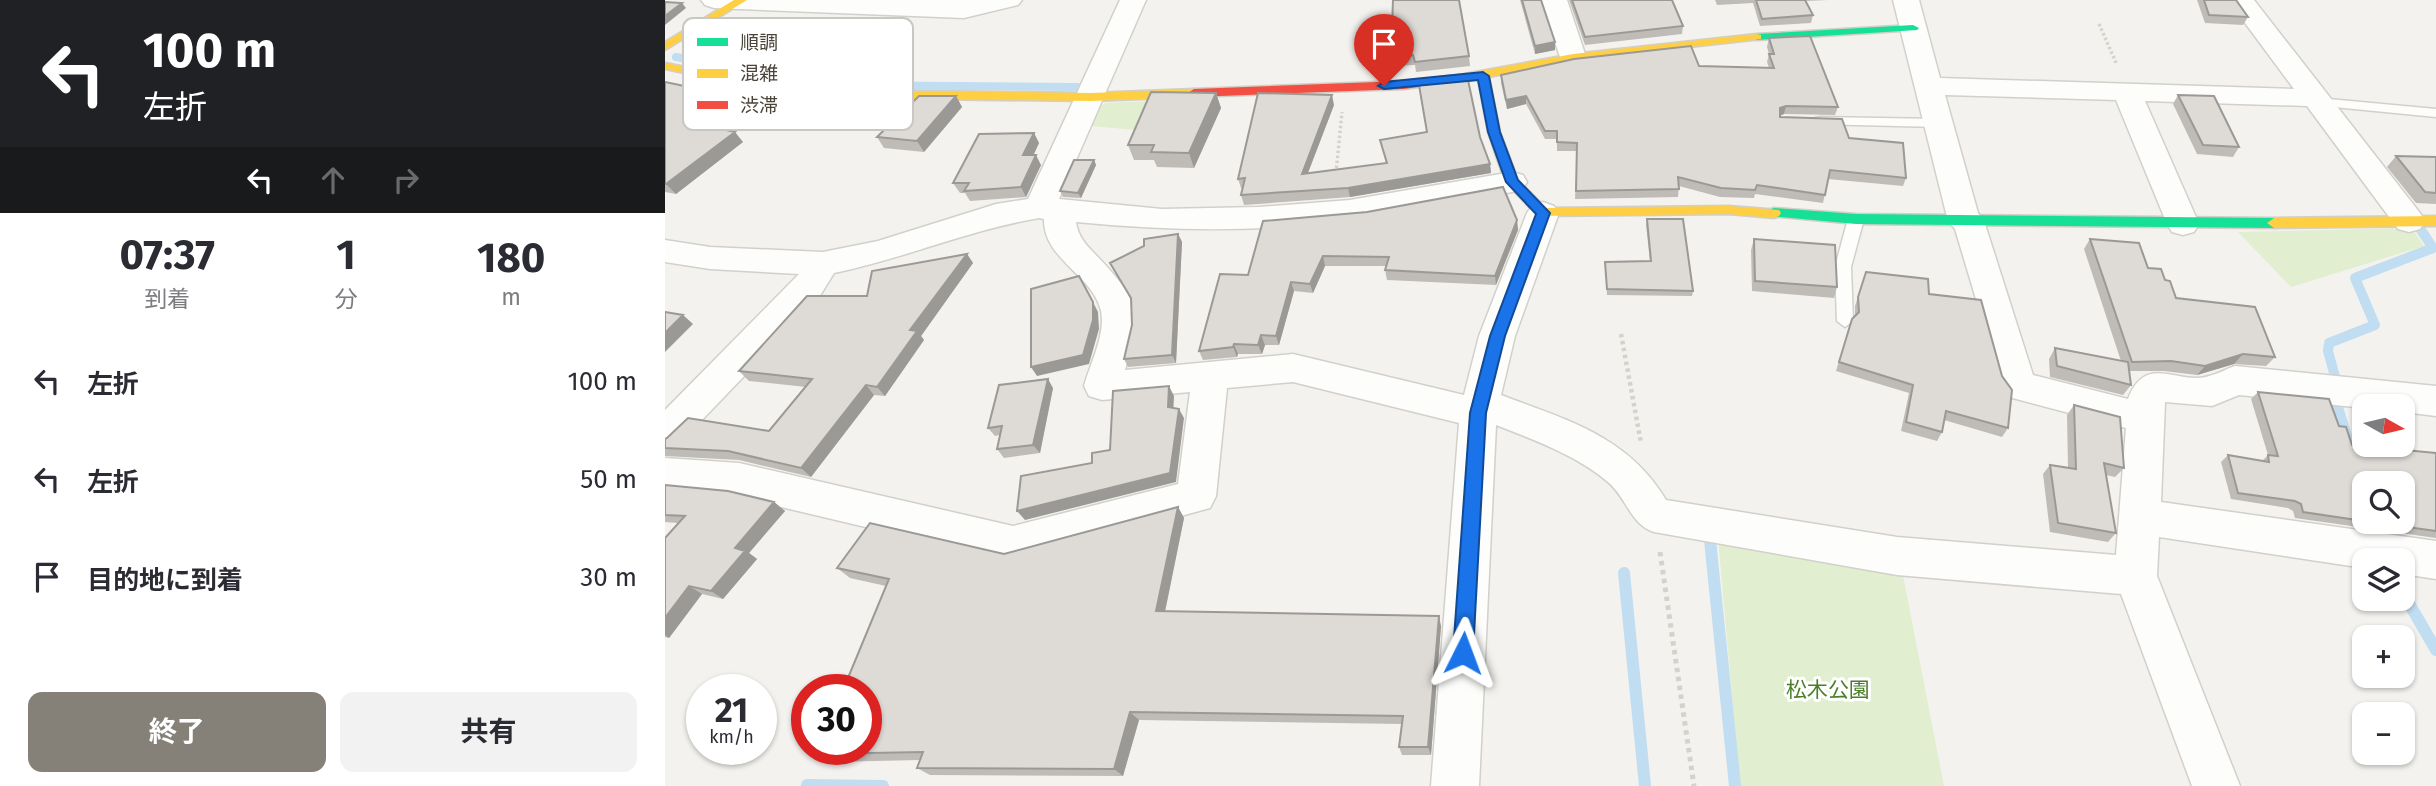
<!DOCTYPE html>
<html lang="ja">
<head>
<meta charset="utf-8">
<style>
  body { margin:0; font-family:"Fira Sans","Noto Sans JP",sans-serif; background:#f2f2f3; color:#2b2b33; height:100vh; display:flex; flex-direction:column; font-size:26px; white-space:nowrap }
  * { box-sizing:border-box; margin:0 }
  p { font-size:23px; color:#7c7c81 }
  .icon { flex:none; width:38px; height:38px; fill:none; stroke:currentColor; stroke-width:2; stroke-linecap:round; stroke-linejoin:round }
  .map { position:relative; flex:1; overflow:hidden }
  .drawer { display:flex; flex-direction:column; background:#fff; width:665px }
  .drawer>* { flex:none }
  .top-card { background:#202124; color:#fff; overflow:hidden }
  .needle { width:46px; rotate:98deg }
  .tools { position:absolute; left:1687px; top:394px; display:grid; gap:14px }
  .tools a { display:grid; place-items:center; width:63px; height:63px; border-radius:14px; background:#fff; box-shadow:0 2px 5px #0004; font-size:35px }
  .speed { position:absolute; left:21px; top:674px; display:flex; gap:14px; font-size:35px; font-weight:700; text-align:center }
  .speed>* { display:grid; place-content:center; width:91px; height:91px; border-radius:50%; background:#fff; box-shadow:0 2px 5px #0004; line-height:1 }
  .speed small { font-size:18px; font-weight:400 }
  .speed .limit { border:10px solid #d22; background:#fff; color:#111 }
  .pin { position:absolute; display:grid; place-items:center; width:60px; height:60px; color:#fff; margin:-72px -30px; border-radius:50% 50% 50% 0; rotate:-45deg; box-shadow:0 0 7px #0007 }
  .pin .icon { rotate:45deg }
  .me { position:absolute; width:77px; margin:-38px; rotate:3deg; stroke-linejoin:round; filter:drop-shadow(0 0 5px #0008) }
  .turn { display:flex; align-items:center; gap:24px; height:147px; padding:0 28px; font-size:32px }
  .turn .icon { width:91px; height:91px; stroke-width:2.5 }
  .turn b { display:block; font-size:49px; line-height:60px }
  .lanes { display:flex; align-items:center; height:66px; padding:0 28px; background:#0003; justify-content:center; gap:35px; direction:ltr }
  .lanes .off { opacity:.35 }
  .eta { display:flex; justify-content:space-evenly; align-items:center; height:119px; text-align:center }
  .eta b { font-size:42px; font-weight:700; line-height:49px }
  .action { display:flex; gap:14px; margin-top:auto; padding:14px 28px }
  .action a { flex:1; height:80px; border-radius:14px; background:#868178; color:#fff; font-size:28px; font-weight:700; line-height:80px; text-align:center }
  .action a+a { background:#f2f2f3; color:#2b2b33 }
  ul { padding:0; list-style:none }
  li { display:flex; align-items:center; gap:21px; height:98px; padding:0 28px }
  li div { flex:1 }
  li b { display:block; font-size:26px }
  li em { font-style:normal }
  main { display:flex; flex:1; min-height:0 }
  .map>svg:first-child { display:block }
  .green { fill:#e1eecf }
  .lines { fill:none; stroke-linecap:round; stroke-linejoin:round }
  .stream-far2 { stroke:#c0ddf1; stroke-width:8 }
  .stream-far1 { stroke:#c0ddf1; stroke-width:10 }
  .stream { stroke:#c0ddf1; stroke-width:12 }
  .lane-casing { stroke:#d2d0cb; stroke-width:3 }
  .street-casing { stroke:#d2d0cb; stroke-width:3 }
  .fast-casing { stroke:#d3cfc5; stroke-width:3 }
  .slow-casing { stroke:#d3cfc5; stroke-width:3 }
  .jam-casing { stroke:#d3cfc5; stroke-width:3 }
  .path-far2 { stroke:#d3d2cc; stroke-width:3.5; stroke-dasharray:2.5 2.5; stroke-linecap:butt }
  .path-far1 { stroke:#d3d2cc; stroke-width:4.5; stroke-dasharray:3.5 3.5; stroke-linecap:butt }
  .path { stroke:#d3d2cc; stroke-width:5; stroke-dasharray:4.5 4.5; stroke-linecap:butt }
  .lane { fill:#fdfdfc; fill-rule:evenodd }
  .street { fill:#fdfdfc; fill-rule:evenodd }
  .fast { fill:#16e098; fill-rule:evenodd }
  .slow { fill:#ffcf43; fill-rule:evenodd }
  .jam { fill:#f24e42; fill-rule:evenodd }
  .wall { fill:#bfbcb8; fill-rule:evenodd }
  .shaded-wall { fill:#9b9996 }
  .building { fill:#dedbd6; stroke:#9b9996; stroke-width:2 }
  .route { fill:#1a73e8; stroke:#114b97; stroke-width:2 }
  .labels { text-anchor:middle; dominant-baseline:central; stroke-width:6; stroke-linejoin:round; paint-order:stroke }
  .near-park-label { font-size:21px; fill:#4a7f2a; stroke:#fff }
  .key { fill:#fff; stroke:#c9c7c4; stroke-width:2 }
  .key-label { font-size:19px; fill:#4b4439 }
</style>
</head>
<body>
<main>
<section class="drawer">
<div class="top-card">
<div class="turn"><svg class="icon" aria-label="left" viewBox="0 0 24 24"><path d="M17 20v-9H6M10 6l-5 5 5 5"/></svg><div><b>100 m</b>左折</div></div>
<div class="lanes"><svg class="icon" aria-label="left" viewBox="0 0 24 24"><path d="M17 20v-9H6M10 6l-5 5 5 5"/></svg><svg class="icon off" aria-label="ahead" viewBox="0 0 24 24"><path d="M12 20V5M6 11l6-6 6 6"/></svg><svg class="icon off" aria-label="right" viewBox="0 0 24 24"><path d="M7 20v-9h11M14 6l5 5-5 5"/></svg></div>
</div>
<div class="eta">
<div><b>07:37</b><p>到着</p></div>
<div><b>1</b><p>分</p></div>
<div><b>180</b><p>m</p></div>
</div>
<ul>
<li><svg class="icon" aria-label="left" viewBox="0 0 24 24"><path d="M17 20v-9H6M10 6l-5 5 5 5"/></svg><div><b>左折</b></div><em>100 m</em></li>
<li><svg class="icon" aria-label="left" viewBox="0 0 24 24"><path d="M17 20v-9H6M10 6l-5 5 5 5"/></svg><div><b>左折</b></div><em>50 m</em></li>
<li><svg class="icon" aria-label="arrive" viewBox="0 0 24 24"><path d="M6 21V4h12l-3 4 3 4H6"/></svg><div><b>目的地に到着</b></div><em>30 m</em></li>
</ul>
<div class="action"><a>終了</a><a>共有</a></div>
</section>
<div class="map">
<svg width="1771" height="786" viewBox="0 0 1771 786">
  <rect width="100%" height="100%" fill="#f4f2ee"/>
  <!-- green -->
  <path class="green" d="M486,101L472,130L425,126L434,106L440,103Z
    M1747,228L1759,246L1626,287L1573,232Z
    M1053,538L1236,565L1279,786H1075Z"/>
  <g class="lines">
    <!-- stream-far2 -->
    <path class="stream-far2" d="M11,57L160,85L413,87"/>
    <!-- stream-far1 -->
    <path class="stream-far1" d="M1672,384L1663,351L1664,343L1710,325L1690,278L1768,248L1754,227
      M1671,401L1683,439"/>
    <!-- stream -->
    <path class="stream" d="M1045,540L1070,786
      M959,573L980,786
      M1738,593L1771,650
      M142,785L218,786"/>
    <defs>
      <path id="lane" d="M1653,98L1771,109V117L1648,105L1646,102Z
        M1155,117L1273,119L1280,123L1273,127L1150,124V118Z
        M1191,214L1199,219L1186,267L1188,321L1180,327L1172,321L1170,267L1183,219Z"/>
      <path id="street" d="M36,0H357L353,5L299,18L49,8L40,5Z
        M455,0H481L394,199L497,209L594,207L685,200L847,172L858,175L862,182L858,189L847,192C793,202 738,215 683,222C592,232 502,231 411,222C413,236 420,244 430,254C473,299 477,309 460,370L628,354L799,395L814,336L862,213L867,206L878,202L889,206L894,213L850,336L836,395C902,420 963,436 1001,500L1232,537L1451,555L1461,428L1340,396L1290,229L1283,221L1228,0H1254L1275,78L1629,89L1563,0H1589L1755,213L1760,221L1755,229L1744,232L1733,229L1642,106L1480,101L1534,224L1529,232L1518,235L1507,232L1502,224L1451,100L1280,95L1313,213L1319,221L1368,375L1463,399C1481,352 1513,386 1544,376C1553,374 1561,369 1570,366L1771,386V416L1738,412V406L1699,408L1574,395L1547,406L1500,402L1496,502L1771,541V579L1738,574V560H1699V568L1494,537L1492,576L1575,786H1527L1456,594L1232,575L989,532C965,524 962,498 943,482C911,455 869,440 831,425L814,786H766L794,423L628,382L562,388L551,496L545,508L348,562L74,497L0,490V458L74,463L348,526L513,484L525,392L437,400L424,396L419,386C425,364 441,334 436,311C428,275 378,259 379,219L374,218C304,230 238,259 169,273L153,299L13,445L0,449V410L134,274L45,269L0,262V240L45,247L158,252L213,241L331,204L363,199Z
        M876,0H902L921,57L917,63H899L895,57Z"/>
      <path id="fast" d="M1248,25L1254,28L1252,30L1092,40L1086,37L1092,34Z
        M1109,208L1191,214L1609,218L1616,223L1609,228L1191,224L1104,216L1102,213L1104,210Z"/>
      <path id="slow" d="M69,0H82L0,50V42Z
        M1092,34L1096,35V39L908,60L824,77L835,132L853,180L881,208L1064,206L1114,210L1116,213L1114,216L1109,218L1064,214L873,216L840,182L823,132L813,79L794,83L788,79L794,75L908,54Z
        M0,63L109,84L172,90L426,93L529,89L535,93L529,97L426,101L172,98L109,92L0,69Z
        M1771,216V226L1609,228L1602,223L1609,218Z"/>
      <path id="jam" d="M794,75L800,79L798,81L739,89L529,97L523,93L529,89L739,81Z"/>
    </defs>
    <!-- lane casing -->
    <use href="#lane" class="lane-casing"/>
    <!-- street casing -->
    <use href="#street" class="street-casing"/>
    <!-- fast casing -->
    <use href="#fast" class="fast-casing"/>
    <!-- slow casing -->
    <use href="#slow" class="slow-casing"/>
    <!-- jam casing -->
    <use href="#jam" class="jam-casing"/>
    <!-- path-far2 -->
    <path class="path-far2" d="M1434,24L1452,65
      M671,173L677,112"/>
    <!-- path-far1 -->
    <path class="path-far1" d="M956,334L976,443"/>
    <!-- path -->
    <path class="path" d="M995,552L1029,786"/>
    <!-- lane -->
    <use href="#lane" class="lane"/>
    <!-- street -->
    <use href="#street" class="street"/>
    <!-- fast -->
    <use href="#fast" class="fast"/>
    <!-- slow -->
    <use href="#slow" class="slow"/>
    <!-- jam -->
    <use href="#jam" class="jam"/>
  </g>
  <!-- wall -->
  <path class="wall" d="M728,0L804,56L805,66L751,72L750,65L728,66L726,56Z
    M855,0H876L890,50L870,54Z
    M904,0H1007L1018,26L1017,34L920,45Z
    M1050,0H1163L1141,1L1148,15L1146,23L1095,26L1088,3L1052,5Z
    M1532,0H1571L1583,17L1578,25L1540,23Z
    M1104,38L1173,107L1170,115L1119,114L1115,116V117L1184,138L1241,178L1238,186L1163,179L1158,203L1090,194L1089,198L1055,197L1014,186L1013,197L910,199L912,151H892V139H880L861,104L842,109L836,83V75L1034,66L1104,68L1102,62L1104,54L1102,47Z
    M0,82L63,95L71,106L44,126L78,142L11,194L0,192Z
    M551,93L556,108L529,168L492,167L489,160H469L463,145Z
    M755,95L815,137L825,164L826,173L685,197L579,205L576,195L578,188H576L573,179L669,105L643,173L721,163L715,140L762,132Z
    M1513,95L1574,147L1568,157L1532,154L1508,104Z
    M291,96L297,107L259,152L219,148L212,137Z
    M369,133L374,143L368,155L376,165L361,197L305,201L300,193H295L288,183Z
    M1731,156L1771,157V204L1751,203L1722,167Z
    M429,160L431,165L416,198L398,197L395,191Z
    M982,219L1028,291L1027,296L942,295L940,262L985,261L981,225Z
    M852,220L853,230L831,285L722,280L720,270L721,266H660L648,293L629,291L614,345H600L597,354H573L572,357L538,360L534,351L583,275L598,221Z
    M513,234L517,242L511,363L463,367L459,359L467,325L466,299L445,263Z
    M1089,239L1172,287L1169,298L1087,291L1086,250Z
    M1425,239L1483,268L1500,280L1511,298L1610,357L1601,366L1569,364L1532,375L1499,371H1464L1466,385L1458,395L1385,377L1384,359L1390,348L1456,361L1419,249Z
    M302,254L308,263L256,336L259,340L220,396L209,395L146,477L74,460L0,456V439L104,431L141,387L84,381L74,371L202,296Z
    M1201,272L1264,294L1343,428L1337,437L1279,420L1277,432L1272,441L1236,431L1244,393L1171,371L1184,328L1187,319L1190,315V306Z
    M388,388L375,453L339,458L332,449L335,435L330,436L323,428Z
    M1593,392L1674,426L1687,445L1771,453V538L1630,518L1628,511L1623,508L1566,499L1556,462L1563,455L1597,461L1603,455L1586,399ZM1699,483L1738,522H1699Z
    M1409,405L1459,468L1450,477L1441,475L1451,533L1443,542L1385,532L1378,474L1385,465L1403,468L1402,415Z
    M0,485L109,502L120,511L84,553L92,559L58,599L37,594L4,638L0,637V538L13,523L0,522Z
    M513,507L519,518L500,612L776,626L766,755H737L734,747L737,724L474,720L458,776L265,775L252,768L255,760L165,762L150,754L221,586L185,578L172,568L339,554Z"/>
  <!-- shaded-wall -->
  <path class="shaded-wall" d="M17,3L21,8L0,25V16Z
    M890,42V50L870,54V46Z
    M551,93L556,108L529,168L524,153Z
    M63,95L71,106L35,133L26,122Z
    M667,95L669,105L639,183L637,174Z
    M291,96L297,107L259,152L252,141Z
    M861,96V104L842,109L841,100Z
    M1121,106L1119,114L1113,116L1115,108Z
    M70,132L78,142L11,194L1,184Z
    M369,133L374,143L364,165L358,155Z
    M371,155L376,165L361,197L356,187Z
    M429,160L431,165L416,198L413,193Z
    M825,164L826,173L685,197L683,188Z
    M852,220L853,230L831,285L830,276Z
    M513,234L517,242L511,363L507,355Z
    M302,254L308,263L256,336L259,340L220,396L212,387L245,330Z
    M658,256L660,266L648,293L645,284Z
    M626,282L629,291L614,345L611,336Z
    M428,302L433,312L434,329L424,364L372,376L366,367Z
    M18,315L28,324L0,352V333Z
    M596,335L600,345L597,354L593,345Z
    M569,344L573,354L572,357L568,347Z
    M1578,354L1569,364L1532,375L1540,366Z
    M383,379L388,388L375,453L368,445Z
    M201,385L209,395L146,477L136,468Z
    M504,386L509,396L508,417L503,407Z
    M514,409L519,418L511,482L360,520L352,511Z
    M109,502L120,511L84,553L92,559L58,599L46,591L70,548Z
    M513,507L519,518L498,621L491,611Z
    M24,586L37,594L4,638L0,635V618Z
    M774,616L776,626L766,755L763,747Z
    M465,712L474,720L458,776L449,769Z"/>
  <!-- building -->
  <path class="building" d="M728,0H794L804,56L750,62L748,55L726,56Z
    M857,0H876L890,42L870,46Z
    M907,0H1007L1018,26L920,37Z
    M1091,0H1140L1148,15L1097,19Z
    M1539,0H1571L1583,17L1544,15Z
    M0,2L17,3L0,16Z
    M1145,36L1173,107L1121,106L1115,108V117L1177,119L1184,138L1238,143L1241,178L1165,170L1160,195L1092,185L1090,190L1056,188L1013,177L1014,189L911,191L912,143L892,142V131H880L861,96L841,100L836,75L909,59L1026,46L1034,66L1109,68L1104,54H1109L1104,38Z
    M803,80L815,137L825,164L683,188L576,195L580,178L573,179L593,93L667,95L637,174L722,163L715,140L762,132L754,85Z
    M0,82L63,95L26,122L70,132L1,184H0Z
    M486,92L551,93L524,153L486,152L489,145H463Z
    M1513,95L1549,96L1574,147L1538,145Z
    M254,96H291L252,141L212,137Z
    M369,133L358,155H371L356,187L299,191L304,183H288L314,134Z
    M1731,156L1771,157V193L1760,192Z
    M409,160H429L413,193L395,191Z
    M838,187L852,220L830,276L720,270L724,257L658,256L645,284L626,282L611,336L596,335L593,345L569,344L568,347L534,351L555,274L583,275L598,221L702,212Z
    M982,219H1018L1028,291L942,289L940,262L986,261Z
    M513,234L507,355L459,359L467,325L466,298L445,263L479,246V239Z
    M1089,239L1170,245L1172,287L1090,281Z
    M1425,239L1474,243L1483,268L1496,269L1500,280L1505,281L1511,298L1590,307L1610,357L1578,354L1540,366L1506,361L1467,362Z
    M302,254L245,330L252,331L212,387L201,385L136,468L63,451L0,448V439L2,438L23,418L104,431L147,379L74,371L142,296H202L207,271Z
    M1201,272L1263,279L1264,294L1316,300L1337,376L1347,390L1343,428L1281,411L1277,432L1241,422L1248,385L1174,362L1187,319L1194,312L1193,297Z
    M414,276L428,302V320L418,355L366,367V289Z
    M0,312L18,315L0,333Z
    M1390,348L1463,362L1466,385L1392,366Z
    M383,379L368,445L332,449L337,426L323,428L334,385Z
    M504,386L503,407L514,409L505,473L352,511L356,476L427,463V453L445,450L448,391Z
    M1593,392L1664,399L1674,426L1681,427L1687,445L1771,453V531L1706,522H1738V483H1699V521L1638,512L1636,504L1630,501L1573,493L1563,455L1604,462L1603,455L1613,456Z
    M1409,405L1455,417L1459,468L1439,463L1451,533L1393,523L1385,465L1411,469Z
    M0,485L63,491L109,502L70,548L80,551L46,591L24,586L0,618V538L20,516L0,515Z
    M513,507L491,611L774,616L763,747H734L738,716L465,712L449,769L252,768L258,752L150,754L153,749H201V690H178L224,579L172,568L205,523L339,554Z"/>
  <!-- route -->
  <path class="route" d="M818,72L824,76L835,132L853,180L885,213L840,336L821,413L808,653L805,659L798,662L791,659L788,653L805,413L825,336L871,214L841,182L823,132L813,80L719,89L713,86L719,82Z"/>
  <g class="labels">
    <!-- near-park labels -->
    <g class="near-park-label">
      <text x="1163" y="690">松木公園</text>
    </g>
  </g>
  <!-- legend -->
  <rect x="18" y="18" width="230" height="112" rx="10" class="key"/>
  <rect x="32" y="38" width="31" height="8" fill="#16e098"/>
  <rect x="32" y="69" width="31" height="9" fill="#ffcf43"/>
  <rect x="32" y="101" width="31" height="8" fill="#f24e42"/>
  <g class="key-label">
    <text x="75" y="49">順調</text>
    <text x="75" y="80">混雑</text>
    <text x="75" y="112">渋滞</text>
  </g>
</svg>
<div class="tools">
<a><svg class="needle" viewBox="-14 -14 28 28"><path d="M0-13l5 13h-10z" fill="#e53935"/><path d="M0 13l5-13h-10z" fill="#7c7c81"/></svg></a>
<a><svg class="icon" aria-label="search" viewBox="0 0 24 24"><circle cx="10" cy="10" r="6"/><path d="M15 15l6 6"/></svg></a>
<a><svg class="icon" aria-label="layers" viewBox="0 0 24 24"><path d="M12 4l9 5-9 5-9-5zM3 14l9 5 9-5"/></svg></a>
<a>+</a>
<a>−</a>
</div>
<div class="speed"><div>21<small>km/h</small></div><div class="limit">30</div></div>
<div class="pin" style="left:719px;top:86px;background:#d93025"><svg class="icon" aria-label="arrive" viewBox="0 0 24 24"><path d="M6 21V4h12l-3 4 3 4H6"/></svg></div>
<svg class="me" style="left:798px;top:653px" viewBox="-20 -20 40 40"><path d="M0-17L14 15 0 8-14 15z" fill="#1a73e8" stroke="#fff" stroke-width="4"/></svg>
</div>
</main>
</body>
</html>
